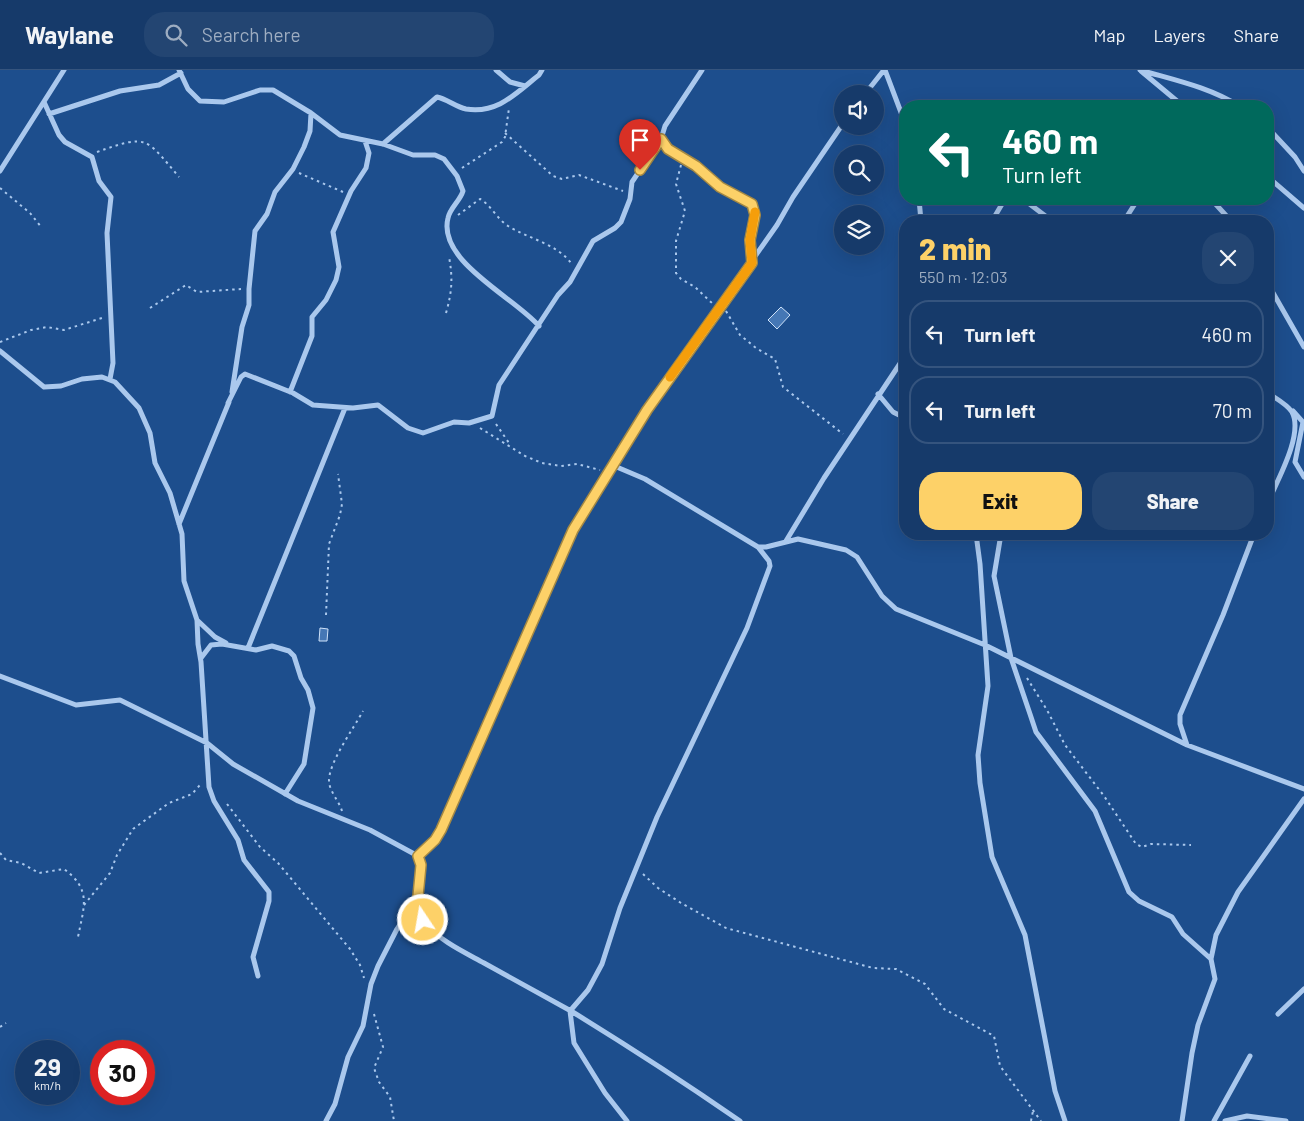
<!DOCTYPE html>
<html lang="en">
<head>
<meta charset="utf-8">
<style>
  body { margin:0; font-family:Barlow,sans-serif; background:#234572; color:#f1f3f6; height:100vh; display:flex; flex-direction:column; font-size:19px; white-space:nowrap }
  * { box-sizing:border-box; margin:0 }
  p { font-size:16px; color:#9eadc1 }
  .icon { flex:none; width:28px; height:28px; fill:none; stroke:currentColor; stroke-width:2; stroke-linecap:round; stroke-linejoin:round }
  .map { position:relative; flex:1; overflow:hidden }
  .panel { position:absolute; left:899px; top:145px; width:375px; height:325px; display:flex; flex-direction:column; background:#163a6a; border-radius:20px; box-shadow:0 5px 20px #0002,0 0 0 1px #35547e }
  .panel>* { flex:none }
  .hud { position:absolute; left:899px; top:30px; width:375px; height:105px; border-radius:20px; box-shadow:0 5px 20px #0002,0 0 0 1px #35547e; background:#00695c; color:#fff; overflow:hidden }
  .fabs { position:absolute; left:834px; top:15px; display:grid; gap:10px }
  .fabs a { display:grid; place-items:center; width:50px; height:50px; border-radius:50%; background:#163a6a; box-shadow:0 5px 20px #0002,0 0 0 1px #35547e; font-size:25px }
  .speed { position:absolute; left:15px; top:970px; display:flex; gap:10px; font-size:25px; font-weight:700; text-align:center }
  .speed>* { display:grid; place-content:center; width:65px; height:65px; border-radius:50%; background:#163a6a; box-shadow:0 5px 20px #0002,0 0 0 1px #35547e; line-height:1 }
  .speed small { font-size:12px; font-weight:400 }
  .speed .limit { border:8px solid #d22; background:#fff; color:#111 }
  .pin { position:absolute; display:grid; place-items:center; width:42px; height:42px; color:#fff; margin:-51px -21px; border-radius:50% 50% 50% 0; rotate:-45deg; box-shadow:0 0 5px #0007 }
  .pin .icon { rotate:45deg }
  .me { position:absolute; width:55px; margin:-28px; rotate:348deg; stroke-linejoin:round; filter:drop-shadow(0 0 4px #0008) }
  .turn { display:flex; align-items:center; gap:18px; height:105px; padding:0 20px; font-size:22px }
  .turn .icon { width:65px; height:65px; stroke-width:2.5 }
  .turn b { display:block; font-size:35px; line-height:42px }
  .round { display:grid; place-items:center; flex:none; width:52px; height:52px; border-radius:20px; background:#234572 }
  .headline { display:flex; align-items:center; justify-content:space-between; height:85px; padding:0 20px }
  h1 { font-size:30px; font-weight:800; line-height:38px; color:#fdd168 }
  .cta { display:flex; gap:10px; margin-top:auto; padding:10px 20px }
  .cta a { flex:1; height:58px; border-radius:20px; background:#fdd168; color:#111; font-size:20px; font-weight:800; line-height:58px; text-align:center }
  .cta a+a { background:#234572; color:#f1f3f6 }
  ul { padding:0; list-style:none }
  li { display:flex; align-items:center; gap:15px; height:68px; margin:0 10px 8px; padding:0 10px; border:2px solid #35547e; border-radius:20px }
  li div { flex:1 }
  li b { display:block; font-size:19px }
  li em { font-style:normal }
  header { display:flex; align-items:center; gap:30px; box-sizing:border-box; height:70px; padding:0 25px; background:#163a6a; border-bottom:1px solid #35547e }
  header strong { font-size:24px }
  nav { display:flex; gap:28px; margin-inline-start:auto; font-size:18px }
  .search { width:350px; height:45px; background:#234572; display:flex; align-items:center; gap:12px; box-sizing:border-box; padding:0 18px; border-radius:20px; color:#9eadc1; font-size:19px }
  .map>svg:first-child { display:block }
  .building { fill:#4577b5; stroke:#cfe2f9 }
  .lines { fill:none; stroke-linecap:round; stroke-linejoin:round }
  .path { stroke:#aac8ed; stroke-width:2; stroke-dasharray:2.5 4; stroke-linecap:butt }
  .street { stroke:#aac8ed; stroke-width:5 }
  .route-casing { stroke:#a48844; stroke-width:12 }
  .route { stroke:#fdd168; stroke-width:9 }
  .slow { stroke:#f59e0b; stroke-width:9 }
</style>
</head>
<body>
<header>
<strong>Waylane</strong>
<div class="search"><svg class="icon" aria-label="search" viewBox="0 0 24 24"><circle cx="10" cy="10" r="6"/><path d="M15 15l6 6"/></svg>Search here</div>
<nav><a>Map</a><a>Layers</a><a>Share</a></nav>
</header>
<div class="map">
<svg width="1304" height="1051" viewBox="0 0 1304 1051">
  <rect width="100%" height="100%" fill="#1d4e8d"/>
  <!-- building -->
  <path class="building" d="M781,237L790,245L777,259L768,250Z
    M320,558L328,559L327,571H319Z"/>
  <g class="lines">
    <!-- path -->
    <path class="path" d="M505,63L553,106L562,109L579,105L623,121
      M97,82C148,64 145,67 179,107
      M681,95L676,114L685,141L676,171V203L681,209L695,217L713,234
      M462,98L502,72L505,67L509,38
      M299,103L343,122
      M0,118L30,143L42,158
      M458,145L480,129C491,135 497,149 508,156C527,168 557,174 571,193
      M150,238L186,215L197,222L241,219
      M726,241L740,265L756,278L775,289L783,317L843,364
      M446,243C452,222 453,208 449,187
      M0,272L31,260L47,257L64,260L102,248
      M496,354L509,373
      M480,358L525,386L542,393L561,396L577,394L600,400
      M326,545L329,474L340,445L342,434L338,404
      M1027,608L1047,640L1065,675L1104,726L1136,774L1142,777L1151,774L1191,775
      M227,734L260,777L278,793L350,879L360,895L364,908
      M342,741C339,731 330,722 329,712C328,693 354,658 363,641
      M0,783L6,790L21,793L39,803L64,799C92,820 84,836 78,867
      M643,804L658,818L681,833L726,858L873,898L896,899L925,914L944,939L994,966L1000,996L1041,1051
      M84,835L110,803L117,785L133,759L169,733L192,724L200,715
      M374,944L383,977L374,998L379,1012L390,1027L394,1051
      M0,957L6,953
      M1031,1051L1033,1041"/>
    <!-- street -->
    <path class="street" d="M179,0L188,19L200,31L224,32L260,20H273L311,43L340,65L383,74L413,85H435L444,89L457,106L463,121C460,131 450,138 448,148C437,191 514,227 539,256
      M496,0L510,12L525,16
      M702,0L665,56L661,69L668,79L696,96L721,117L752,134L755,145L750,170L751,193
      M885,0L905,53
      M1140,0C1174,10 1209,17 1239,36
      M1141,1L1183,36
      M865,24L884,0
      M44,32L59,65L65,72L92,87L99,111L111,127L107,163L113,293L110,309
      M49,44L120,21L159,15L181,3
      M1268,58L1295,87L1304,101
      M383,74L437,27C447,29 456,37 466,39C498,44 516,23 539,5L542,0
      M0,101L64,0
      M1268,107L1304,138
      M919,129L921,151
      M1023,129L1052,151
      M1211,129L1231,151
      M992,151L1005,129
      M1124,151L1138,129
      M1268,214L1304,277
      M0,281L44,317L61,316L82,309L102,307L115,312L139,338L150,363L155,393L170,423L182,464L184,511L197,550L198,574L201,592L209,717L214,731L238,770L244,790L269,822V831L253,887L258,906
      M232,322L242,257L249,235V219L255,161L267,144L275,122L293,99L304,77L310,61L311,43
      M290,322L312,266V247L326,230L336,210L339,197L333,162L351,121L366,98L369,83L365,71
      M1268,323C1275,328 1287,334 1292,342C1304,364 1277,411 1268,432
      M878,324L893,342L905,348
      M228,333L241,307L245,304L293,323L313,335L353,338L378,335L408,358L423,363L454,352L469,353L492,346L499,315L558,225L570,212L593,171L615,158L621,152L630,129L632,112L661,69
      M1293,341L1303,352L1295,392L1304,407
      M612,395L645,409L758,477H766L798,469L846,480L857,487L882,526L896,539L985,575L1187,675L1304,719
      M179,454L229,332
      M976,464L980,494L988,616L978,685L980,713L992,787L1025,865L1055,1021L1065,1051
      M1001,464L994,506L1011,588L1030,644L1036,662L1095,741L1129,822L1139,831L1172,847L1183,864L1211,889
      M786,471L824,408L905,286
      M197,550L215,567L226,573
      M248,578L345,338
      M201,588L211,575L222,574L256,580L272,576L289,581L294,586L301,608L308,620L313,638L304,694L285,724
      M0,606L76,635L120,630L207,673L233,694L298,731L370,760L418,786C429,806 410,833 425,853C440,871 464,882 484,893C513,909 542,925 571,941C628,976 685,1013 740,1051
      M1187,675L1180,654V645L1223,545L1254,464
      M418,786L435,770L441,760L573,460L647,340L777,155L793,127L842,55
      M1278,944L1304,919
      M326,1051L335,1034L348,987L363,956L371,914L378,896L397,859L418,827
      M627,1051L605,1023L574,973L570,941L588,920L602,894L620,838L657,747L747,558L770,496L769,491L758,477
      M1182,1051L1192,983L1198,955L1215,909L1211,889L1216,865L1238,822L1304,729
      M1214,1051L1250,986
      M1225,1051L1247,1046L1286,1051"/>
  </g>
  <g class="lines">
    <defs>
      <path id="route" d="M423,850L418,826L421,795L418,786L435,770L441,760L573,460L647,340L752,193L750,170L755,145L752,134L720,117L696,96L668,79L661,69L640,100"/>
    </defs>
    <!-- route casing -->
    <use href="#route" class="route-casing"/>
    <!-- route -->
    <use href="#route" class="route"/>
    <!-- slow -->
    <path class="slow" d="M670,307L752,193L750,170L755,142"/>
  </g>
</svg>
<div class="fabs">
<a><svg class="icon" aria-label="sound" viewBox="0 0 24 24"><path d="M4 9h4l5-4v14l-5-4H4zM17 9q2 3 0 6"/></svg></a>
<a><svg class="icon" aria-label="search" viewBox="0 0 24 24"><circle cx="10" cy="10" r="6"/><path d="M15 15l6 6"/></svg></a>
<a><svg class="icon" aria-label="layers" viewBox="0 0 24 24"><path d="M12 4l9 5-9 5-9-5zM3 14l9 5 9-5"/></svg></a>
</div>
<div class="speed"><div>29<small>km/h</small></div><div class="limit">30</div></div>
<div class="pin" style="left:640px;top:100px;background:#d93025"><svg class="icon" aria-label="arrive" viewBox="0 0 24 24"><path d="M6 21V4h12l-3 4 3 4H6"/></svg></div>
<svg class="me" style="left:423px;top:850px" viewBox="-20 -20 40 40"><circle r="17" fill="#fdd168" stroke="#fff" stroke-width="3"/><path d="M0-11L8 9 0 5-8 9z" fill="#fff"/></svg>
<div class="hud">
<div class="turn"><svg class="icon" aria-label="left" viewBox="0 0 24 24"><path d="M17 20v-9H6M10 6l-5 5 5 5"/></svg><div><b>460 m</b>Turn left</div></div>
</div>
<section class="panel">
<div class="headline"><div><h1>2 min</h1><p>550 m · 12:03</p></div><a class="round"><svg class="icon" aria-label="close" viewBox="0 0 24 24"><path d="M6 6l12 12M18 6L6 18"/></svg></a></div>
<ul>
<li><svg class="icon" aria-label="left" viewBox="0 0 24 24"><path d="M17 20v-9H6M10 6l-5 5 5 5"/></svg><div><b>Turn left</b></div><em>460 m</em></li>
<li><svg class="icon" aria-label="left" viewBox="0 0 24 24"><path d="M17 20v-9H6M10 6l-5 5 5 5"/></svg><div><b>Turn left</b></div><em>70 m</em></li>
</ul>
<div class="cta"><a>Exit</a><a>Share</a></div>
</section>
</div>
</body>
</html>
